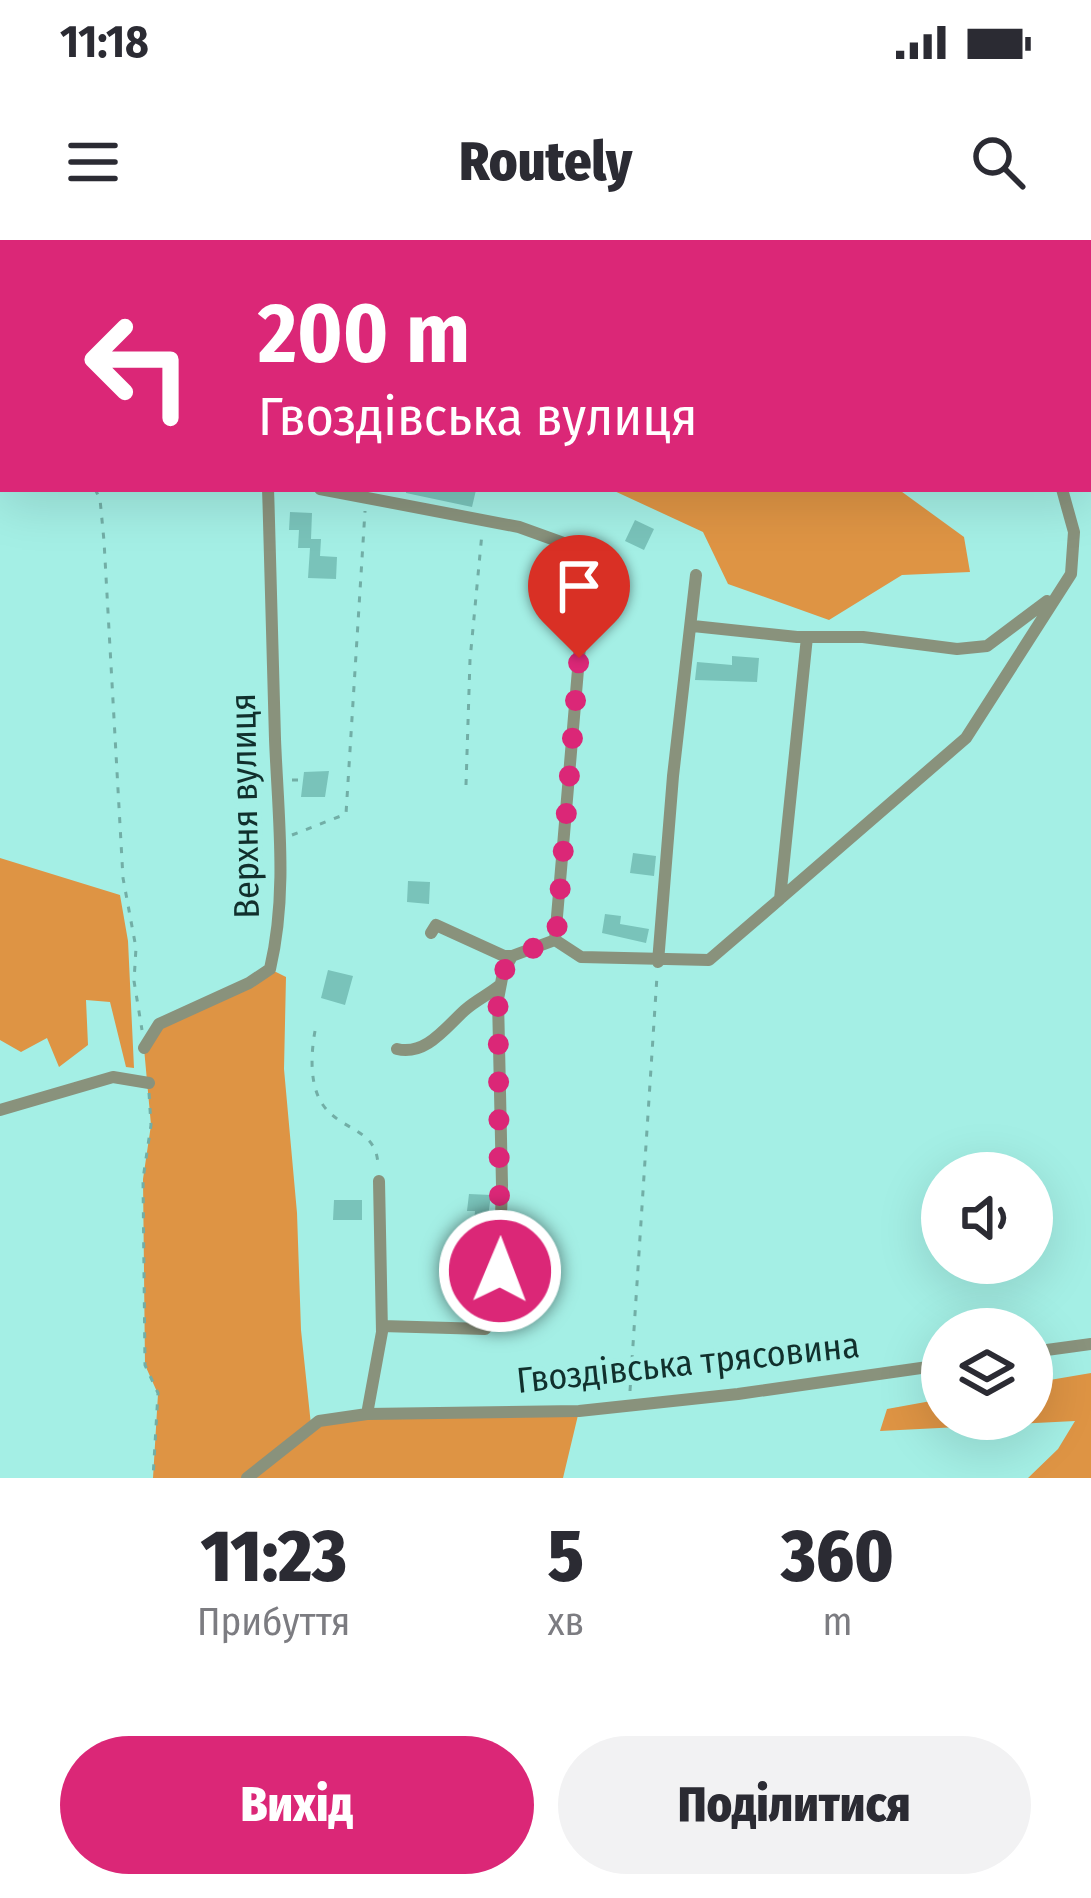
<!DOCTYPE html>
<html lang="uk">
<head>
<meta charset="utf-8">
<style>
  body { margin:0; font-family:"Fira Sans Condensed",sans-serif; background:#f2f2f3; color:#2b2b33; height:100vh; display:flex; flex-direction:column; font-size:45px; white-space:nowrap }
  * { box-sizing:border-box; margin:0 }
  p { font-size:39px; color:#7c7c81 }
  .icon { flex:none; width:66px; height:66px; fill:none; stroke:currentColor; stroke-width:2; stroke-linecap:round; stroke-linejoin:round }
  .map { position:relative; height:1238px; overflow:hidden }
  .side { display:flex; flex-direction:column; background:#fff; flex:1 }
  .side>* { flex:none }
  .top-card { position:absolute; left:0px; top:0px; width:1092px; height:252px; box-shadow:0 12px 48px #0002; background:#db2777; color:#fff; overflow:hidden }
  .controls { position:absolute; left:921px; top:912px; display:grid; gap:24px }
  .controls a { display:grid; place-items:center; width:132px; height:132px; border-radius:50%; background:#fff; box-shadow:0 12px 48px #0002; font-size:60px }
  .pin { position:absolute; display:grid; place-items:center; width:102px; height:102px; color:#fff; margin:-123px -51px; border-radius:50% 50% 50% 0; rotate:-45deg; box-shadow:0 0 12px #0007 }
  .pin .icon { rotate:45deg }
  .me { position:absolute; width:132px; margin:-66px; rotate:1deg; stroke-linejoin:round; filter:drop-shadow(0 0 9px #0008) }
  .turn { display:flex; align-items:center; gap:42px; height:252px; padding:0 60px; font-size:54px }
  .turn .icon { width:156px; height:156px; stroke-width:2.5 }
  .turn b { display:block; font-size:84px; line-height:102px }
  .eta { display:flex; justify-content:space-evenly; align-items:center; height:204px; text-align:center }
  .eta b { font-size:72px; font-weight:800; line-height:84px }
  .cta { display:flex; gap:24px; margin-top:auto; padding:24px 60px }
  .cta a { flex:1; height:138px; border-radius:72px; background:#db2777; color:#fff; font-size:48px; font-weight:800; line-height:138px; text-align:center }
  .cta a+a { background:#f2f2f3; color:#2b2b33 }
  .status { display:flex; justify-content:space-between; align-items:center; height:84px; padding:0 60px; background:#fff; direction:ltr }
  .status svg { height:33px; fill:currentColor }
  header { display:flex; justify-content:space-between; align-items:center; height:156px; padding:0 60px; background:#fff; font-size:54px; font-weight:800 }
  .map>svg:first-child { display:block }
  .forest { fill:#de9444 }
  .building { fill:#79c3ba }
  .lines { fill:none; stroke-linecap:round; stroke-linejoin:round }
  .path { stroke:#72aea6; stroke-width:3; stroke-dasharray:6 9; stroke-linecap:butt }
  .street { stroke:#89927c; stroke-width:12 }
  .route { stroke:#db2777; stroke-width:21; stroke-dasharray:0 37.8 }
  .labels { text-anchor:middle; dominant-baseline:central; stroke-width:10; stroke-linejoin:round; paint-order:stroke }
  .street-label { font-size:36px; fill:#11302d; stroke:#a4efe5 }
</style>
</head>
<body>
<div class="status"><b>11:18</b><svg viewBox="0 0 49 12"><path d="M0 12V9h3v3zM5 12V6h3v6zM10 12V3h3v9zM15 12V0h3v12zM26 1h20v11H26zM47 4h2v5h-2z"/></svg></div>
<header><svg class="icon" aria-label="menu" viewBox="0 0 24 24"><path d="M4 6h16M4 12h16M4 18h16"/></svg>Routely<svg class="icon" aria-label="search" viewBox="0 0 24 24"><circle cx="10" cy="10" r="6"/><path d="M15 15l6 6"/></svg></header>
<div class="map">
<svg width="1091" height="1238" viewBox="0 0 1091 1238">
  <rect width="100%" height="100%" fill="#a4efe5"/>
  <!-- forest -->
  <path class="forest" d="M610,249H898L964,297L970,332L902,335L829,380L728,344L703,292Z
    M0,618L120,655L128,701L134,828L126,827L110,762L86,760L88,805L59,827L47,798L21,812L0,800Z
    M270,729L286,737L284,829L297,973L301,1090L311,1185L319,1181L579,1171L563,1238H153L158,1154L145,1125L143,939L151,885L144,808L159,784Z
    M1091,1133V1238H1028L1058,1209L1075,1181L880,1191L887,1169L942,1159V1179H1032V1143Z"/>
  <!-- building -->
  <path class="building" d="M406,249H469L476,250L472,267L406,253Z
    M290,272L312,273L311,299H321L320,316L337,317L336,339L308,338L310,308H298L299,290H289Z
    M635,280L654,289L644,310L625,301Z
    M732,416L759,418L757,442L695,440L697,422L732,425Z
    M329,531L325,557H301L304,532Z
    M633,613L656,616L654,636L630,633Z
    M408,641L430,642L429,664L407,662Z
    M605,674L621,676L620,684L649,689L646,703L602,693Z
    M328,730L353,736L345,765L321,758Z
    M469,954L491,955L487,984L474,983L475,971H467Z
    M334,960H362V980H333Z"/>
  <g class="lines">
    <!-- path -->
    <path class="path" d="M435,0L436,3
      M546,0L548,3
      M1080,0L1086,3
      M289,3L291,0
      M1089,4L1091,5
      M1089,37L1091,36
      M95,249L100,259L104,301L123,638L136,708L134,741L142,790
      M292,540H304
      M466,545L470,420L482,293
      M292,595L346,574L365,271
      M315,791C311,813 309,845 323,865C342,892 378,888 378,927
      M149,853L151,885L143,939L145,1125L158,1153L153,1238
      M630,1151L657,736"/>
    <!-- street -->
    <path class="street" d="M40,3L41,0
      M3,82V100
      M320,249L519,287L580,309L587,324L555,700L581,717L709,720L780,659L807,397
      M693,386L797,397H863L957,409L987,406L1047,361
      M781,658L966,498L1071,334L1074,292L1062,249
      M431,693L436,685L504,716H512
      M658,722L673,536L696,335
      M144,808L159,784L249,743L270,729C288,653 278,576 275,499C272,415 271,332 268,249
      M397,809C426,816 446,787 465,770C476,760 488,755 499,746
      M0,870L113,837L149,843
      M382,1086L485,1089L498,1074L502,945L498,759L503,733L512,716L555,700
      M1032,1112L1091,1104
      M367,1174L382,1092L379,941
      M247,1238L319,1181L367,1174L579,1171L738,1154L942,1125"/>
  </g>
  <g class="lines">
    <!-- route -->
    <path class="route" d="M500,1031L498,759L503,733L512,716L556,700L579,418"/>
  </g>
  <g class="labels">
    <!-- street labels -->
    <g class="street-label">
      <text transform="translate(245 566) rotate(-91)">Верхня вулиця</text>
      <text transform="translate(688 1123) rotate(-6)">Гвоздівська трясовина</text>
    </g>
  </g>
</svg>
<div class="controls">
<a><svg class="icon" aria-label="sound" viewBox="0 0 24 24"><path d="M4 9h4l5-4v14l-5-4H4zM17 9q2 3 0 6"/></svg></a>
<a><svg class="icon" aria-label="layers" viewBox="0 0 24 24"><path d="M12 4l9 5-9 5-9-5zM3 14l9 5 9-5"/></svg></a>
</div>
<div class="pin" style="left:579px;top:418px;background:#d93025"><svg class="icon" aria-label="arrive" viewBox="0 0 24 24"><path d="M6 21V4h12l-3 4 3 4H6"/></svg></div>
<svg class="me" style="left:500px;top:1031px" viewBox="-20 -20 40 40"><circle r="17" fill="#db2777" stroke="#fff" stroke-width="3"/><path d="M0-11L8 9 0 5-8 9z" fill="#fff"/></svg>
<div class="top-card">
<div class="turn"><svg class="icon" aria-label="left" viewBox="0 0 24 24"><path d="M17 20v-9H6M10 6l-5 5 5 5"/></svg><div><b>200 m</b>Гвоздівська вулиця</div></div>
</div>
</div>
<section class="side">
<div class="eta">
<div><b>11:23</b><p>Прибуття</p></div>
<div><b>5</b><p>хв</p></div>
<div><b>360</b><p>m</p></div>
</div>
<div class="cta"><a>Вихід</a><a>Поділитися</a></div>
</section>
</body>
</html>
